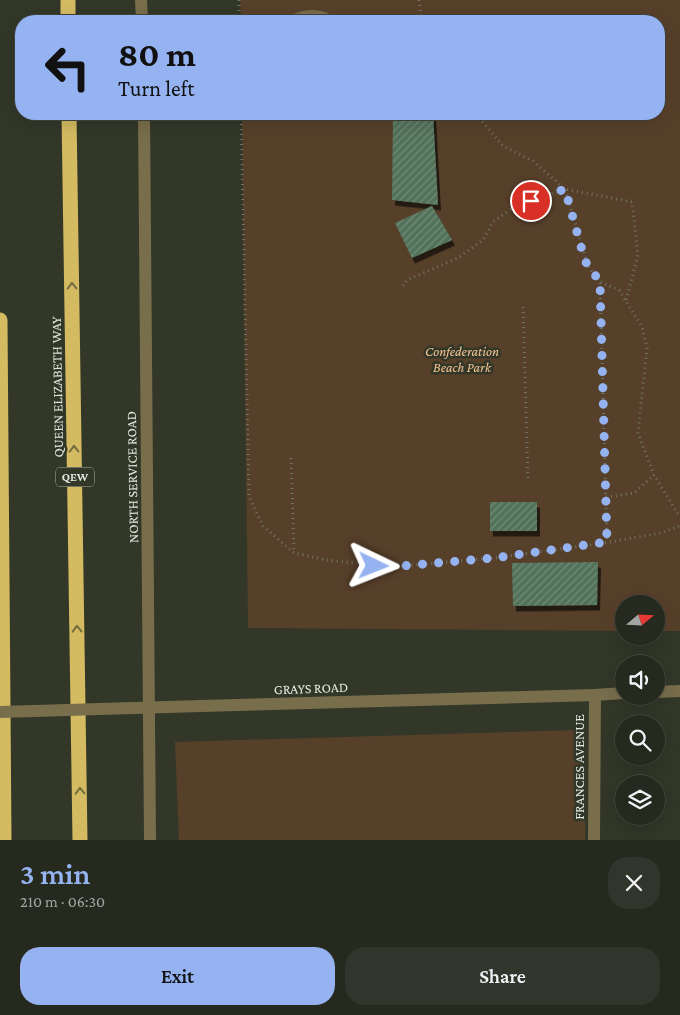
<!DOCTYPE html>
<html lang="en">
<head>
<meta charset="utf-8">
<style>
  body { margin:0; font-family:"Crimson Pro",serif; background:#32352b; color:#f1f3f6; height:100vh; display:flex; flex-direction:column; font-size:19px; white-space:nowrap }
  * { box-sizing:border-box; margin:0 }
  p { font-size:16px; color:#a4a6a4 }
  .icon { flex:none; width:28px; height:28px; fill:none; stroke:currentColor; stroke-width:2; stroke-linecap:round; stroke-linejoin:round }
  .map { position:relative; height:840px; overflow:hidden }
  .panel { display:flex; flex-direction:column; background:#26291e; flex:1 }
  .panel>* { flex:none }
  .top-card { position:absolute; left:15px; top:15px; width:650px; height:105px; border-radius:20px; box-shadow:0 5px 20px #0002,0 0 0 1px #42453c; background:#95b2f1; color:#111; overflow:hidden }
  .needle { width:32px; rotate:71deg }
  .buttons { position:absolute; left:615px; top:595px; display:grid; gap:10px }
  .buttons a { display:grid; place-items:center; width:50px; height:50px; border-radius:50%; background:#26291e; box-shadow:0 5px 20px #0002,0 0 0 1px #42453c; font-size:25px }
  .pin { position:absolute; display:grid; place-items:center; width:42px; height:42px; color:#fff; margin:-21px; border:2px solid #fff; border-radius:50%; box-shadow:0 1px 5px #0007 }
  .me { position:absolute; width:55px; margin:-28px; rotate:92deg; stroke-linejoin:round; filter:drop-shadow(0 0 4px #0008) }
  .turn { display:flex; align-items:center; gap:18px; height:105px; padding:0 20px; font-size:22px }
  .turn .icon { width:65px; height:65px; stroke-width:2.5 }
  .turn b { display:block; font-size:35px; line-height:42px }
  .round { display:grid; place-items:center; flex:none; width:52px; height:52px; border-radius:20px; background:#32352b }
  .headline { display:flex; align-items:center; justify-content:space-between; height:85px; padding:0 20px }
  h1 { font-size:30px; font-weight:600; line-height:38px; color:#95b2f1 }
  .primary-button { display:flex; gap:10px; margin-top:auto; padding:10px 20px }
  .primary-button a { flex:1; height:58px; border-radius:20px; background:#95b2f1; color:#111; font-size:20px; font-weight:600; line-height:58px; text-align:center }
  .primary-button a+a { background:#32352b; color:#f1f3f6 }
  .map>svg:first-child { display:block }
  .green { fill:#57402a }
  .building { fill:url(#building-hatch); filter:url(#shadow) }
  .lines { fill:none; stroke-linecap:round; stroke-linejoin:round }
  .path { stroke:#707468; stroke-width:3; stroke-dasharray:1 4; stroke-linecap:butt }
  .service { stroke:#786e4c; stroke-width:9 }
  .minor { stroke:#786e4c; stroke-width:12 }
  .tertiary { stroke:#786e4c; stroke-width:12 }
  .motorway { stroke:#d4bb62; stroke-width:15 }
  .tertiary-bridge { stroke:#786e4c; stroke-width:12 }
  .oneway { stroke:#736c3f }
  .route { stroke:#95b2f1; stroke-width:9; stroke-dasharray:0 16.2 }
  .labels { text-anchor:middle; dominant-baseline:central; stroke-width:5; stroke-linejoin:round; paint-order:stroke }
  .shield { fill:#323728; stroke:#aeb2a7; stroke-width:1 }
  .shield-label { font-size:12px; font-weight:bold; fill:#e3e6dd }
  .park-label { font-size:14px; font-style:italic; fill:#f5c395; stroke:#323728 }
  .street-label { font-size:14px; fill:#e3e6dd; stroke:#323728 }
</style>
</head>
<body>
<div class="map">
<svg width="680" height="840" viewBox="0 0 680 840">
  <defs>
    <pattern id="building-hatch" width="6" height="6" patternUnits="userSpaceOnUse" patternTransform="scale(1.25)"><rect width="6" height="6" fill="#52725a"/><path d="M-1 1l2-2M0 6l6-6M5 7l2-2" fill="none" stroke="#738d79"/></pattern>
    <filter id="shadow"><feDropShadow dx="3" dy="5.5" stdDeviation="0" flood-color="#0009"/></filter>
  </defs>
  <rect width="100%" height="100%" fill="#323728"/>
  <!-- green -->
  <path class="green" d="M240,0H680V631H656V604H624V631L248,628L242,114H659V21H241Z
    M577,730L586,751L585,840H179L175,742Z"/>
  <!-- building -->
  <path class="building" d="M393,114H433L438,205L392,200Z
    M432,206L452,240L412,258L395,223Z
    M490,502H537V531H490Z
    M598,562L597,605L513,606L512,563Z"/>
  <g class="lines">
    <!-- path -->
    <path class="path" d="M239,0V21
      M419,0L422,21
      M241,114L249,497L263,526L294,553L327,560L390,567L494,558L604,543L661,533L680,526
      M476,114L503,146L533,161L565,189L632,202L638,255L626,300
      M600,283L607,542
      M403,286L407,280L458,258L483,240L493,222L514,207L565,189L588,266L600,282L619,290L642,327L647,348L638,433L654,475L680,517
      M523,307L528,480
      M291,458L294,552
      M606,497L634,493L654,475"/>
    <!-- service -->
    <path class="service" d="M289,21C304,13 319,12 333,21"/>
    <!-- minor -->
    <path class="minor" d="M656,692L680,691
      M594,840L595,695L624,693"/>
    <!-- tertiary -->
    <path class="tertiary" d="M141,0L142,21
      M144,114L150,840
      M201,706L595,695"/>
    <!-- motorway -->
    <path class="motorway" d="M68,0V21
      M69,114L80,840
      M0,320L4,840"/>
    <!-- tertiary-bridge -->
    <path class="tertiary-bridge" d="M0,712L201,706"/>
  </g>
  <!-- one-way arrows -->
  <defs><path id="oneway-chevron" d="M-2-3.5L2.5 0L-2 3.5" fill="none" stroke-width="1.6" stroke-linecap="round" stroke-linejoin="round" transform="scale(1.25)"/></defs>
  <g class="oneway">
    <use href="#oneway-chevron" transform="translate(72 286) rotate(-91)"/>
    <use href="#oneway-chevron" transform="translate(74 449) rotate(-91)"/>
    <use href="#oneway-chevron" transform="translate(77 629) rotate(-91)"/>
    <use href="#oneway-chevron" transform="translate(80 791) rotate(-91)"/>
  </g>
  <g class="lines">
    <!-- route -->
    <path class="route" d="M374,566L390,567L494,558L607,542L600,282L585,261L565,189L531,201"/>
  </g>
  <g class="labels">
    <!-- shield labels -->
    <rect class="shield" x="56" y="467.5" width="38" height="19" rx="4"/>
    <g class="shield-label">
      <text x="75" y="477">QEW</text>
    </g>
    <!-- park labels -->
    <g class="park-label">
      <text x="462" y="351">Confederation<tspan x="462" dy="16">Beach Park</tspan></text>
    </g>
    <!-- street labels -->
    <g class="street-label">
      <text transform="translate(57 387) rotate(-91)">QUEEN ELIZABETH WAY</text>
      <text transform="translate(132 477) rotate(-91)">NORTH SERVICE ROAD</text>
      <text transform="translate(311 688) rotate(-2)">GRAYS ROAD</text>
      <text transform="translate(579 767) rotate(-90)">FRANCES AVENUE</text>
    </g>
  </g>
</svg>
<div class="buttons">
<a><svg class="needle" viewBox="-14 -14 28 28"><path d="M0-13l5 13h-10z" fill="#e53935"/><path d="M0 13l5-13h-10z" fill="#a4a6a4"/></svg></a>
<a><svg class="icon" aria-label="sound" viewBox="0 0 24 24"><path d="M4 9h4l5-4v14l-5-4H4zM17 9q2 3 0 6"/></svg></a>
<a><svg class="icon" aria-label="search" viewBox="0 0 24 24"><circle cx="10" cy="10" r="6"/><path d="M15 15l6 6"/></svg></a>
<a><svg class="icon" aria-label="layers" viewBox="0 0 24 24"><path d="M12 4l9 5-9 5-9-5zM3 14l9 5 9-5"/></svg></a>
</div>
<div class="pin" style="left:531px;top:201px;background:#d93025"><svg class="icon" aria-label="arrive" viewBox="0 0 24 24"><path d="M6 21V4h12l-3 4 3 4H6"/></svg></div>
<svg class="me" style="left:374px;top:566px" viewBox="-20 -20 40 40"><path d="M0-17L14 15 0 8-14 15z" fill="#95b2f1" stroke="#fff" stroke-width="4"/></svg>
<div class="top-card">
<div class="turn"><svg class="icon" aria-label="left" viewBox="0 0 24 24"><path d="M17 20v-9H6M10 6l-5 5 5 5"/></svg><div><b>80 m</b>Turn left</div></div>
</div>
</div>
<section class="panel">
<div class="headline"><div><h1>3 min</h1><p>210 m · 06:30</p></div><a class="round"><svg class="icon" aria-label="close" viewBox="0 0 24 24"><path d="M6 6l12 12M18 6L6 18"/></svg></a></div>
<div class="primary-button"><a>Exit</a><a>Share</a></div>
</section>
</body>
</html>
